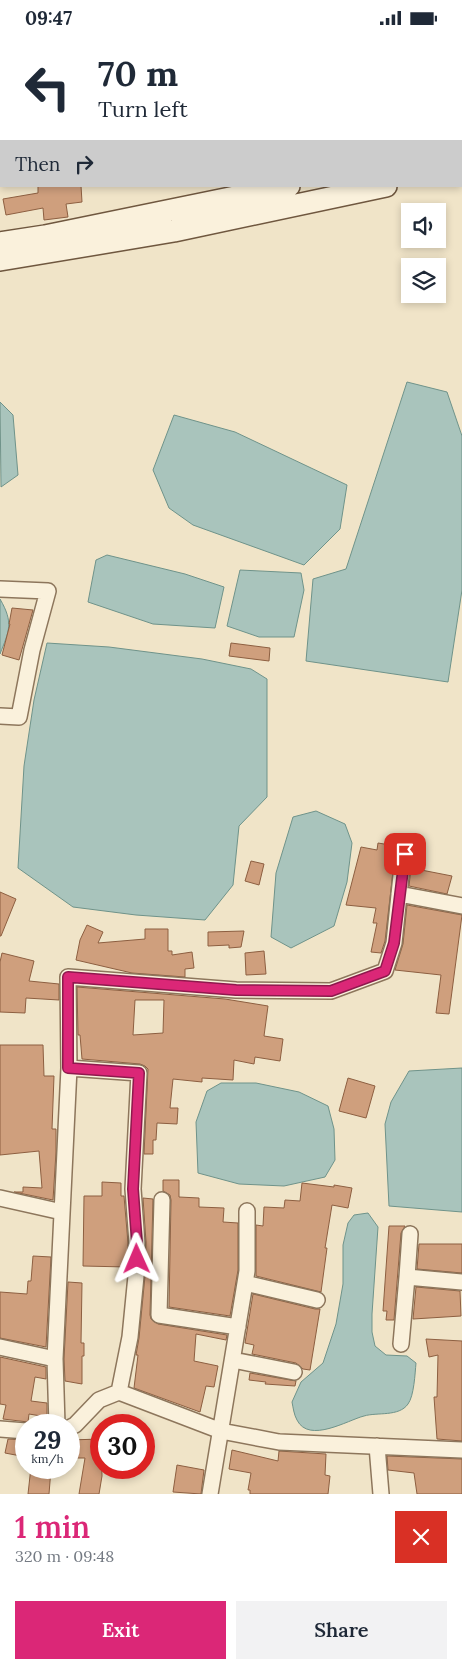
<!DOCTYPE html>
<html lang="en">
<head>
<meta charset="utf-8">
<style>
  body { margin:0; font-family:Lora,serif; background:#f2f2f3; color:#1f2937; height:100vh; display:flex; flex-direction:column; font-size:19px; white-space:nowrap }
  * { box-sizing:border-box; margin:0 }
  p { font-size:16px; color:#747a83 }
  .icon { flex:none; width:28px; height:28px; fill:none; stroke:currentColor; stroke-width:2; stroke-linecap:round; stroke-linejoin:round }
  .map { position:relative; height:1459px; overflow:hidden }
  .panel { display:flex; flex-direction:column; background:#fff; flex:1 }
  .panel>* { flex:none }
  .top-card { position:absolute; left:0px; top:0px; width:462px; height:152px; box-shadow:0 2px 8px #0003; background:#fff; color:#1f2937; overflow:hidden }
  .tools { position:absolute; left:401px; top:168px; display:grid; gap:10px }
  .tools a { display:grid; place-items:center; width:45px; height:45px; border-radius:0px; background:#fff; box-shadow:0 2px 8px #0003; font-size:25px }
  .speed { position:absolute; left:15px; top:1379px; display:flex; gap:10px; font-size:25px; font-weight:700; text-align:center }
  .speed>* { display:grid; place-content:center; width:65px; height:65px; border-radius:50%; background:#fff; box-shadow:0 2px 8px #0003; line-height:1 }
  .speed small { font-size:12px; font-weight:400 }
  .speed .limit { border:8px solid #d22; background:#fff; color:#111 }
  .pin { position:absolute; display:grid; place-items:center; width:42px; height:42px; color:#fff; margin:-21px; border-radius:10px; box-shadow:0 2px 8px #0006 }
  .me { position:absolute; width:55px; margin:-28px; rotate:359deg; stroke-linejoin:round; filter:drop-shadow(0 0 4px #0008) }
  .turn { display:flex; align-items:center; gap:18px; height:105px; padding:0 15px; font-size:22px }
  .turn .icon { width:65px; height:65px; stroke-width:2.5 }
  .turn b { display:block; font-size:35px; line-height:42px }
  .then { display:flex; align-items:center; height:48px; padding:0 15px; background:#0003; gap:10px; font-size:19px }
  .round { display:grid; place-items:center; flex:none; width:52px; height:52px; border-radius:0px; background:#f2f2f3 }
  .summary { display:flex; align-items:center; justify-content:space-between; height:85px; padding:0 15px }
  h1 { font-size:30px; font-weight:600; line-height:38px; color:#db2777 }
  .action { display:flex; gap:10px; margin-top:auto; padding:10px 15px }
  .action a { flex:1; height:58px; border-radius:0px; background:#db2777; color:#fff; font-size:20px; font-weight:600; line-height:58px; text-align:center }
  .action a+a { background:#f2f2f3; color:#1f2937 }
  .status { display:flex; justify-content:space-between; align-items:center; height:35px; padding:0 25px; background:#fff; direction:ltr }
  .status svg { height:14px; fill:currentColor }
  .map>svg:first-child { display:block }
  .water { fill:#a9c4bc; stroke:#6f938a }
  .building { fill:#cf9f7d; stroke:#8d5f41; fill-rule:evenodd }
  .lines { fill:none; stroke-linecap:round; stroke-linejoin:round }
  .minor-casing { stroke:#8d765c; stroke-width:18 }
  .secondary-casing { stroke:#6f573f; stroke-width:24 }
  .minor { stroke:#faf1dc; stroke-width:15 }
  .secondary { stroke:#faf1dc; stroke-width:21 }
  .route-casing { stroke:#8e194d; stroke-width:12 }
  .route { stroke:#db2777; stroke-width:9 }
</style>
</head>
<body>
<div class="status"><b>09:47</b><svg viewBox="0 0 49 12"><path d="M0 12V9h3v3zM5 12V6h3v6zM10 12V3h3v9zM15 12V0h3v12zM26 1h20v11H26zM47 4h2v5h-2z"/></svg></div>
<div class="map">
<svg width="462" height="1459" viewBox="0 0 462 1459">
  <rect width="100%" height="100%" fill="#f0e4c8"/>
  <!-- water -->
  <path class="water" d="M407,347L447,357L462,401V555L448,647L306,626L313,544L346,534Z
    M0,367L13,380L18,440L1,452Z
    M174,380L235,397L347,450L340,494L304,530L193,490L169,473L153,435Z
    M107,520L185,539L224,552L215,593L153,589L88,567L96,525Z
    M240,535L301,538L304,555L294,602H259L227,591Z
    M0,564C14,588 9,596 0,619Z
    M47,608L109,612L202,624L251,634L267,644V762L239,791L233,850L205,885L136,880L73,872L18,833L24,731L34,665Z
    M316,776L345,789L352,808L347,847L334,891L291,913L271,902L276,838L293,782Z
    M462,1033V1177L389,1171L385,1089L391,1067L409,1036Z
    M221,1048H256L299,1057L328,1071L334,1094L335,1125L325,1142L284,1151L239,1149L198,1138L196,1087L207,1056Z
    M368,1178L378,1192L372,1279V1297L375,1311L386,1320L407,1321L416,1328C415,1339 414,1361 408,1369C399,1382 377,1377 364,1381C348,1385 309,1409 297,1385C294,1380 293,1372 292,1367L301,1347L323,1328L336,1289L343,1249V1210L348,1188L354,1180Z"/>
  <!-- building -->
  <path class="building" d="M38,151H81L82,167L66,169L68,182L44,185L43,173L6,180L3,164L38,158Z
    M12,573L33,575L19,625L2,620L10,589H9Z
    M231,608L270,613L269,626L229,621Z
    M378,808L396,811L385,906L381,918L371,917L377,888H373L376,873L346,870L361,812L377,815Z
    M251,826L264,829L259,850L245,846Z
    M411,833L452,841L447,859L409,851Z
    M0,857L16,864L1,901H0Z
    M407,870L462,880L449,979L436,978L441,940L395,935L403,909Z
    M87,890L103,897L98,908L145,904V894H168V916H172V920L192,917L194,933L185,934V942L132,938L76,925L80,905Z
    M244,896L241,912L229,913V910L208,911V897Z
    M264,916L266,939L246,940L245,918Z
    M2,918L34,926L29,946L59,949V965L26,963L25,978L0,977V927Z
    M77,952L225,964L268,971L264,1001L283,1004L280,1026L255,1022L254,1029L234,1025L233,1045L202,1043V1047L173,1044L170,1073H178L177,1089L157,1088L156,1105H153V1119H144L148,1034L145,1031L140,1029L82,1024L80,1000H78ZM135,965H164L163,998L133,1000Z
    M0,1010H43L44,1041H54L52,1094H56V1117L53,1165L14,1157H23V1152L42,1153L39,1116L0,1120Z
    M348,1043L375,1051L366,1083L339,1076Z
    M163,1145H179V1162L199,1163V1172L224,1173L223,1187L238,1188V1235L230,1281L169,1272L171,1165L170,1160L163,1156Z
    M102,1147L121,1148V1161H124L128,1208L127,1232L83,1231L84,1161H102Z
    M302,1148L334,1152V1150L352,1153L348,1173L332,1170L325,1213H327L321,1257L256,1241V1190L263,1191L264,1172L284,1173L285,1165L300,1166Z
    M143,1163L153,1164L150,1280L151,1284L158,1289L227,1300L226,1305L196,1299L194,1326L218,1331L214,1352L206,1351L200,1377L134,1353L138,1320H136L139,1303L145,1241L146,1207Z
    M389,1191H405L401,1198L394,1285H386L387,1276H383Z
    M419,1209H462V1238L417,1234Z
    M33,1221L51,1222L46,1312L0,1303V1257L27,1259L28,1246H31Z
    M68,1247L82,1248L81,1308H84V1321H82V1349L65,1346L64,1324Z
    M416,1252L460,1256L461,1281L413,1284Z
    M253,1259L315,1274H320L310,1335L303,1334L296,1328L252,1319L254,1310L245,1308Z
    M426,1304L462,1306V1406L437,1404L434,1362H437L438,1320L429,1322Z
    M0,1322L46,1332V1344L35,1342L31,1366L47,1368V1382L29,1379L28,1387L3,1384L6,1370L0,1369Z
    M250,1338L296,1346L295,1351L265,1349L266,1347L249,1345Z
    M8,1404L26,1405V1422L5,1418Z
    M101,1404L102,1441L99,1459H79L85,1423H69V1405Z
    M232,1415L278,1426L279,1416L326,1419L325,1440L330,1441L328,1459H250V1455H248L251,1438L229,1434Z
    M387,1421L462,1424V1459H417L414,1438L388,1435Z
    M177,1430L204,1435L201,1459L173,1457Z
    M31,1432L51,1434L49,1459H28Z"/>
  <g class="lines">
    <defs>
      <path id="minor" d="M0,554L48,556L32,615L19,682L0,681
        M399,859L462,871
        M69,1033L139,1038L133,1154L137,1208L136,1241L130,1302L119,1357
        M0,1163L62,1177
        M162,1165L159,1280L238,1292
        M410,1199L407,1242L462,1247
        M245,1248L317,1265
        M401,1309L407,1242
        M0,1312L55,1324
        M233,1325L294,1337
        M57,1390L55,1324L69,1033L68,942L236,955L331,956L385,936L394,908L402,831L408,807
        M69,1393L75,1390L99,1365L119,1357L221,1396L279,1407L462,1415
        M0,1394L26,1396
        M377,1411L381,1459
        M210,1459L247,1236V1176"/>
      <path id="secondary" d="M461,111H462
        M461,134L462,133
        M0,208L45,201L289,151
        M0,225L174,196L386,151"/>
    </defs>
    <!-- minor casing -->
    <use href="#minor" class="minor-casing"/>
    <!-- secondary casing -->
    <use href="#secondary" class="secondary-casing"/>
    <!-- minor -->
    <use href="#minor" class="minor"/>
    <!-- secondary -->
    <use href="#secondary" class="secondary"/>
  </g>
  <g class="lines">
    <defs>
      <path id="route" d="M137,1224V1208L133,1154L139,1038L68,1033V942L236,955L331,956L385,936L394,908L405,819"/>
    </defs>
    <!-- route casing -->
    <use href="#route" class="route-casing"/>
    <!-- route -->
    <use href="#route" class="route"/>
  </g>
</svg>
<div class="tools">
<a><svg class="icon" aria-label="sound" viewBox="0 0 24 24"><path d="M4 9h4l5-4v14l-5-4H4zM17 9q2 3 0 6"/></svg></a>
<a><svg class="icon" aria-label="layers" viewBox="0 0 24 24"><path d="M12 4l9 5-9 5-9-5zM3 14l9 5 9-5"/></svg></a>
</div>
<div class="speed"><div>29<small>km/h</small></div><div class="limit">30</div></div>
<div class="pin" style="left:405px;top:819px;background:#d93025"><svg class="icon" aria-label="arrive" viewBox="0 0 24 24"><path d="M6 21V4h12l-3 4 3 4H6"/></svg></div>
<svg class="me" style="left:137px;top:1224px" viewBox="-20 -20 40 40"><path d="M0-17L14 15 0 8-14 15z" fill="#db2777" stroke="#fff" stroke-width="4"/></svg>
<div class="top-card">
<div class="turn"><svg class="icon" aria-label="left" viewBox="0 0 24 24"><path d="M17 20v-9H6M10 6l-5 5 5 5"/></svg><div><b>70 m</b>Turn left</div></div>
<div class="then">Then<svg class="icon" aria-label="right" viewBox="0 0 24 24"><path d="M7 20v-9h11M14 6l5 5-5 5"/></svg></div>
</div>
</div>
<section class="panel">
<div class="summary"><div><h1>1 min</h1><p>320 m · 09:48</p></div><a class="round" style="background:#d93025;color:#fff"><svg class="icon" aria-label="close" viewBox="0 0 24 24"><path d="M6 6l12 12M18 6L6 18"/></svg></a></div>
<div class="action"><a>Exit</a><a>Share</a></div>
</section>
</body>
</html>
